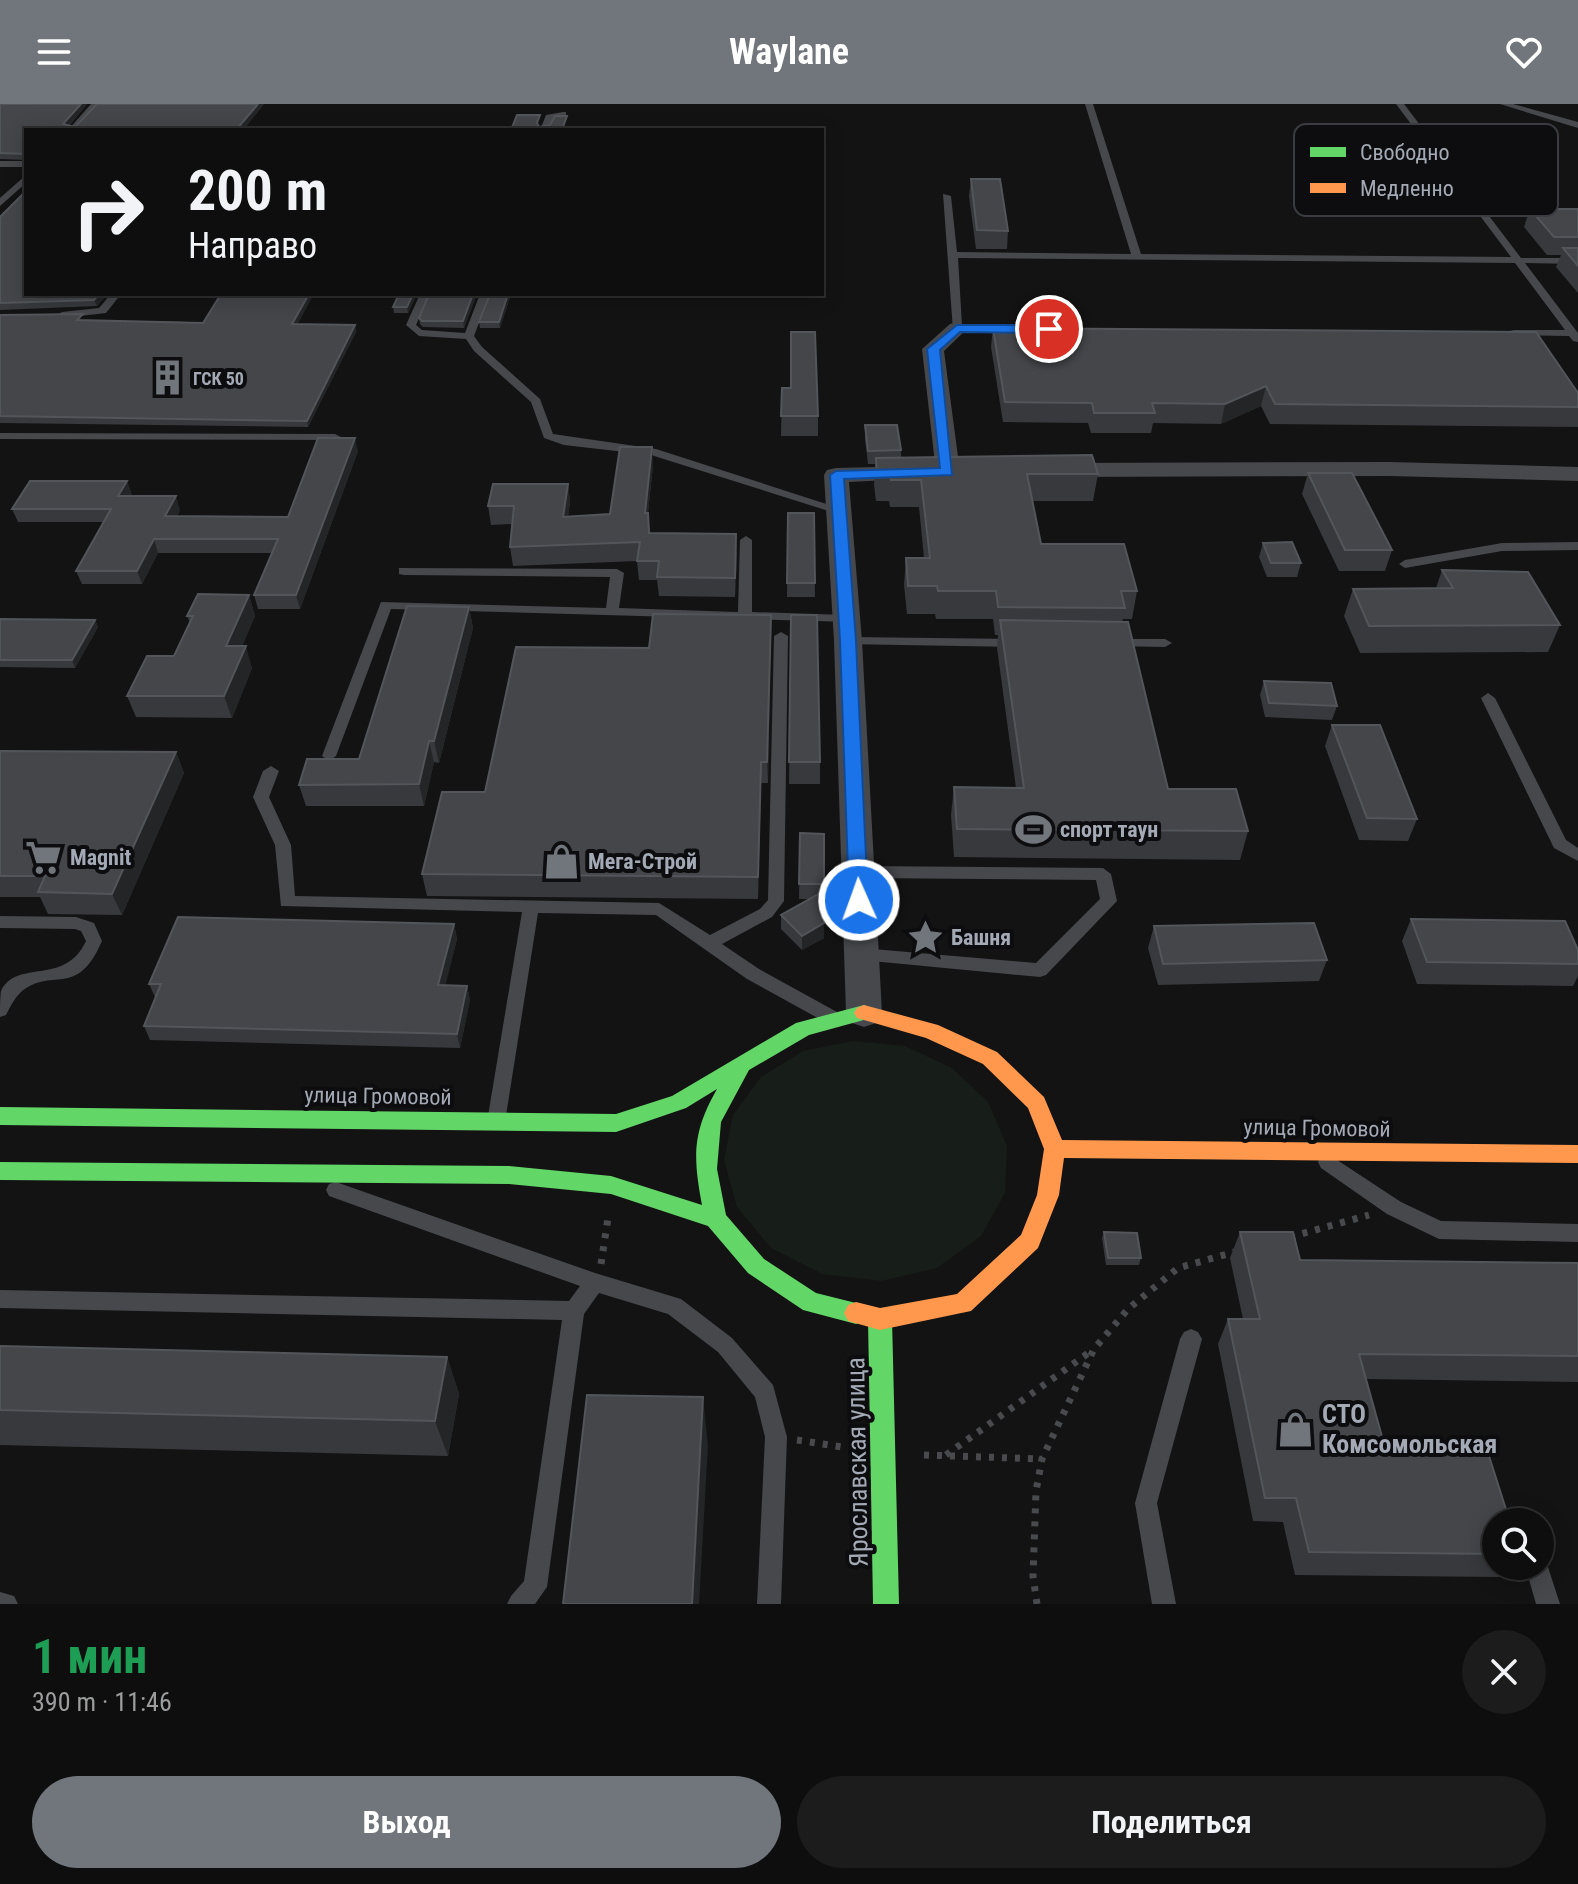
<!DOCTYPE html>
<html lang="ru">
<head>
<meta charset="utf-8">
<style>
  body { margin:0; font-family:"Roboto Condensed",sans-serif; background:#1c1c1c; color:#f1f3f6; height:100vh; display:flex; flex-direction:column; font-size:30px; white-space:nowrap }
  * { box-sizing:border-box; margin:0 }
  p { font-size:26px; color:#9b9c9e }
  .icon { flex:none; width:44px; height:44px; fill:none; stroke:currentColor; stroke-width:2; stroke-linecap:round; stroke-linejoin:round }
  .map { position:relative; height:1500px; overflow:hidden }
  .sheet { display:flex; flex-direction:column; background:#0e0e0e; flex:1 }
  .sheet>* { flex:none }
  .banner { position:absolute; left:24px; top:24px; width:800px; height:168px; border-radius:0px; box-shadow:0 4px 20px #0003,0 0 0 2px #2e2e2e; background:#0e0e0e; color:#f1f3f6; overflow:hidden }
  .buttons { position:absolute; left:1482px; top:1404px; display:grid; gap:16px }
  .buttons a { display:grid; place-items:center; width:72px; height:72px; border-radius:50%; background:#0e0e0e; box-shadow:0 4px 20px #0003,0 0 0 2px #2e2e2e; font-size:40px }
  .pin { position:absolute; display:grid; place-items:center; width:68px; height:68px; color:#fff; margin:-34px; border:4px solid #fff; border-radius:50%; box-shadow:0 2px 8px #0007 }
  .me { position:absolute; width:88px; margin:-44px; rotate:358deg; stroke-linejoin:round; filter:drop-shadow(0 0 6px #0008) }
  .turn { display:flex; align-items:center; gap:28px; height:168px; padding:0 32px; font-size:36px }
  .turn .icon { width:104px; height:104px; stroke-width:2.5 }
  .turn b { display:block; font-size:56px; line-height:68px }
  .round { display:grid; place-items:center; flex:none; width:84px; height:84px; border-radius:42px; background:#1c1c1c }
  .summary { display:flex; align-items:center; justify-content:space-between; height:136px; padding:0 32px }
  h1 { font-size:48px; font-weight:700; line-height:60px; color:#1e9e55 }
  .primary-button { display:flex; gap:16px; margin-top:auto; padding:16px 32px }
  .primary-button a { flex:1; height:92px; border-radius:48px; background:#71757c; color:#fff; font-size:32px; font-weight:700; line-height:92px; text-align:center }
  .primary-button a+a { background:#1c1c1c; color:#f1f3f6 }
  header { display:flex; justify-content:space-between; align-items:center; height:104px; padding:0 32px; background:#71757c; color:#fff; font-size:36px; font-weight:700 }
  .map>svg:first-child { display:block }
  .green { fill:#171d18 }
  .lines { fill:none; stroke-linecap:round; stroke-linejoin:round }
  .path { stroke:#494a4e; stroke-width:7; stroke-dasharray:5 8; stroke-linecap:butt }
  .lane { fill:#47484c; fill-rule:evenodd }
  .street { fill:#47484c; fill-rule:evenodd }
  .fast { fill:#63d668; fill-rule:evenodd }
  .slow { fill:#ff974d; fill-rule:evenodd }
  .wall { fill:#38393c }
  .shaded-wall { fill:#242526 }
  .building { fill:#444649; stroke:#52555a; stroke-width:2 }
  .route { fill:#1a73e8; stroke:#114b97; stroke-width:2 }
  .labels { text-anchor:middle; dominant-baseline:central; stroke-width:8; stroke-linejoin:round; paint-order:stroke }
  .far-poi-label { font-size:18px; font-weight:bold; fill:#a3aab5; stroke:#0d0d0f; text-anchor:start }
  .poi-label { font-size:22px; font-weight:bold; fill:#a3aab5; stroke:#0d0d0f; text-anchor:start }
  .street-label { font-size:22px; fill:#a3aab5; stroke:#0d0d0f }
  .near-poi-label { font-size:26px; font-weight:bold; fill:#a3aab5; stroke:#0d0d0f; text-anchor:start }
  .near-street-label { font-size:26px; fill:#a3aab5; stroke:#0d0d0f }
  .key { fill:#0d0d0f; stroke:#3a3c41; stroke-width:2 }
  .key-label { font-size:22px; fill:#a3aab5 }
</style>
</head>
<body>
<header><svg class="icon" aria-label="menu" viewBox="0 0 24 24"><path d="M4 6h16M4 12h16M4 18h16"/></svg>Waylane<svg class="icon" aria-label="heart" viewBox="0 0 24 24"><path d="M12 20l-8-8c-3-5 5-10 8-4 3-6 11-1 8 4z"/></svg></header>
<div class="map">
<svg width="1578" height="1500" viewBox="0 0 1578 1500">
  <rect width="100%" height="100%" fill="#131313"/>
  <!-- green -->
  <path class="green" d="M853,937L905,942L952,964L988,998L1007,1042L1005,1089L981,1132L937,1164L881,1177L822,1170L771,1144L737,1103L724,1056L733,1011L761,973L803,947Z"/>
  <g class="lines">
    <!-- path -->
    <path class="path" d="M1290,1133L1369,1111
      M601,1160L608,1114
      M797,1336L842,1343
      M924,1351L1042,1355
      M946,1351L1094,1245
      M1037,1500L1033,1472L1036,1387L1042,1355L1094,1245L1128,1205L1178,1164L1238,1147"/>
    <!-- lane -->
    <path class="lane" d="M91,0H100L77,26H68Z
      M1085,0H1093L1141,150L1511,153L1396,0H1404L1521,154H1578V160L1525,159L1578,229V238L1573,237L1569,232L1510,231V227L1514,226H1565L1515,159L958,154L962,221L1015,222L1020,225L1015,228L953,226L943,90L951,92L957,148L1131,150Z
      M1500,0H1513L1578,18V24Z
      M563,8H566V12L553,15L548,26H540L546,11Z
      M0,57H26V63H0Z
      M26,71V79L0,102V94Z
      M111,190H121L106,209L62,214L57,211L62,208L99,204Z
      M420,190H430L416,221L422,226L465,229L480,190H490L474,232L482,243L540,295L553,330L656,345L845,406L839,410L835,409L651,351L564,341L544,334L531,298L474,247L466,235L419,232L406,221Z
      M0,329L335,330L341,333L335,336L0,335Z
      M746,432L752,436V508L847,511L852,512V518L391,505L336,652L329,657L322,652L381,498L606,504L610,473L404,471L399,470V464L617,465L624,469L619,504L738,508L740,436Z
      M1578,438V446L1502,447L1405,464L1399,460L1405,456L1502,439Z
      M781,528L788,532L784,797L772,813L722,840L759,865L837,908L840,913L837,918L831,920L825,918L747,875L656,811L538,809L505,1018L503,1024L496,1026L489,1024L487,1018L522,808L281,802L275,741L253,693L263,667L271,662L279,667L269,693L291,741L295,792L659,799L710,831L760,805L768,796L774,532Z
      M848,533L1019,535L1026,539L1019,543L843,540L841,537Z
      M1114,535H1165L1172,539L1165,543L1109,542L1107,539Z
      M1488,589L1495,594L1566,736L1578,744V757L1554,744L1552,740L1481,594Z
      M858,762L1103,764L1111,770L1117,797L1046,871L1040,873L861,856L855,855L852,850L855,845L861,844L1036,859L1100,795L1096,776L858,774L850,768Z
      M0,812L76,813L94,819L102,837C76,897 51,861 20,889C14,895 10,903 6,911L0,913C0,905 0,894 1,887C17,854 65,883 86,837L81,827L75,825L0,824Z
      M1328,1050L1401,1098L1441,1117L1578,1120V1138L1439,1135L1387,1110L1321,1064L1318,1058L1321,1052Z
      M336,1078L595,1169L681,1195L732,1234L773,1281L787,1333L781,1500H757L765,1333L755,1293L718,1248L668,1210L599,1189L584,1210L547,1483L535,1500H507L511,1492L524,1477L562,1216L0,1204V1186L569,1197L580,1182L329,1092L326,1086L329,1080Z
      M1191,1225L1198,1228L1202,1235L1157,1399L1176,1500H1152L1135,1399L1180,1235L1184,1228Z
      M1540,1454L1546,1457L1560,1500H1536L1526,1465L1528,1462H1540Z
      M0,1488L14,1492L18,1500H0Z"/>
    <!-- street -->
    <path class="street" d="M957,218L968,224L944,247L960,368L957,373H939L936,368L922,245L950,220Z
      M1389,358L1578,363V377L1389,372L1053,373L1045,371L1041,366L1045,361L1053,359Z
      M919,362L928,364L931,369L928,374L849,378L862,537L882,909L876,919L864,923L852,919L846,909L834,537L824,371L827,366L836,364Z"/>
    <!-- fast -->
    <path class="fast" d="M864,901L871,904L874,909L871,914L809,931L749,966L721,1018L717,1065L726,1111L764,1155L816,1189L864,1201L868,1209L864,1217L856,1220L803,1206L748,1169L708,1122L611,1090L509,1080L0,1076V1058L509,1062L611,1072L702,1101C693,1052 692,1029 717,985L686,1004L616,1028L0,1021V1003L616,1010L672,992L796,919Z
      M880,1204L888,1207L892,1215L899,1500H873L868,1215L872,1207Z"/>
    <!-- slow -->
    <path class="slow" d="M864,901L938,921L997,948L1044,993L1062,1036L1578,1041V1059L1064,1054L1059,1091L1038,1144L971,1207L880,1226L848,1217L844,1209L848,1201L856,1198L880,1204L957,1190L1021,1131L1037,1091L1044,1045L1028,1004L983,960L926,934L857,914L854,909L857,904Z"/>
  </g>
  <!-- wall -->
  <path class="wall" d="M0,0H87L69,22L75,23L264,0L243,26H26V56L0,55Z
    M971,75L1008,127L1007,145H976L969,92Z
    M1530,105H1578V189L1556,163L1561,151H1547L1524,123Z
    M0,113L26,190H107L97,202L0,206Z
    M399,190H417L408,209H394L393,203Z
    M477,190L464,224L423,223L420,220L419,214Z
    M511,190L500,224H480L479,218Z
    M0,211L85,216L355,221L356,228L308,323L0,319Z
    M993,224L1578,289V323L1270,320L1261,302L1221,320L1153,319L1151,329H1091L1088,319L1003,318L991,243Z
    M782,284H791L818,312V332H781Z
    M865,321L901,346V353L1098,370L1093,397H1032L1041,440L1137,487L1132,515H1123L1122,518L1168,685L1248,727L1240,756L954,753L951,711L954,683L1016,684L997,544L998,531H995L993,515H936L935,510H907L904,481L906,454H924L919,403H890L889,397H876L874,381L875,360H868L865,335Z
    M358,347L300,505H258L254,491L272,449H158L142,480H82L76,467L104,418H18L12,405L132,390L131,392L180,406L177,412L288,413Z
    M653,361L648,409L650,429L737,449L735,493L659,492L657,476H639L637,457L513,462L510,443L512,420L491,421L488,402L568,380L570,398L568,412L610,410Z
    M1308,369L1392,446L1385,467H1339L1302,390Z
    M788,409H814L815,493H787Z
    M1263,439L1301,459L1297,473H1267L1259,453Z
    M1442,466L1560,521L1548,548L1360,549L1344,512L1353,485L1436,484Z
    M249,491L255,512L242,542L252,564L232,614L136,613L127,592L174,552L190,519L187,512Z
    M469,503L473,524L439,659L434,658L424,702H306L299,681L359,655Z
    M771,511L768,679H761L758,795L427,792L422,770L485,688L649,544Z
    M791,511L820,658V680H789Z
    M0,515L95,516L98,523L75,564L0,563Z
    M1264,577L1337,602L1332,616L1265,613L1260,591Z
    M1332,621L1417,715L1408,737L1359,736L1325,642Z
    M0,647L176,648L184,669L122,811L48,810L40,793H0Z
    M800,729L824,730V834L802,846L781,825V811L810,795H799Z
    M1411,815L1578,846V872L1573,882L1417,880L1402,837Z
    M454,820L457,835L445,881L467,882L470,896L460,944L150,936L144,922L155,893L149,880Z
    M1154,822L1327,856L1319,877L1158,881L1148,844Z
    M1104,1128L1141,1154L1139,1161H1106L1102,1134Z
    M1240,1128L1300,1156L1578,1159V1278L1366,1275L1386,1347L1496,1418V1462H1510L1500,1473L1295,1471L1283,1418L1253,1417L1218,1240L1228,1215H1243L1230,1154Z
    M0,1242L447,1253L459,1290L448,1352L0,1341Z"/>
  <!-- shaded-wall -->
  <path class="shaded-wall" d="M81,0H87L65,26L63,20Z
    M258,0H264L243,26H236Z
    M99,190H107L97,202L94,196Z
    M309,190H314L294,227L292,220Z
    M413,190H417L408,209L407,203Z
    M473,190H477L464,224L463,217Z
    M508,190H511L500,224L499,218Z
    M355,221L356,228L308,323L307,317Z
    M1266,282L1261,302L1221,320L1225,300Z
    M355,334L358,347L300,505L296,491Z
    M652,343L653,361L648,409L650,448L645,409Z
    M127,377L132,390L123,406L118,392Z
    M568,380L570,398L565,431L563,413Z
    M176,392L180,406L170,426L165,412Z
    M736,430L737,449L735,493V474Z
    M154,435L158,449L142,480L137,467Z
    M249,491L255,512L233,563L226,542Z
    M469,503L473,524L439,659L434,637Z
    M771,511V532L768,679L767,658Z
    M95,516L98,523L75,564L72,556Z
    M246,542L252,564L232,614L224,592Z
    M429,637L434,658L424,702L419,680Z
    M176,648L184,669L122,811L112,790Z
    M761,658V679L758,795V773Z
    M824,819V834L802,846V832Z
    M454,820L457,835L442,896L438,881Z
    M467,882L470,896L460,944L457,930Z
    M447,1253L459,1290L448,1352L435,1317Z
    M703,1293L708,1342L699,1500H692Z"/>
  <!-- building -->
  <path class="building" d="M0,0H81L63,20L75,23L97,0H258L236,26H26V50L0,49Z
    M517,11H540L537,19L539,23L550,21L555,12H567L562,26H511Z
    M971,75H1000L1008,127L977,126Z
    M26,87V190H99L94,196L0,199V113Z
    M1530,105H1578V133H1554Z
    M1563,144H1578V162Z
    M221,190H309L292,220L355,221L307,317L0,312V211L83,210L77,216L203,219Z
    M399,190H413L407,203H393Z
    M429,190H473L463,217H422L419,214Z
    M490,190H508L499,218H479Z
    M993,224L1536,228L1578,289V303L1275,300L1266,282L1225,300L1152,299L1155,309H1094L1092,299L1005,298Z
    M791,228H815L818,312H781L782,284H791Z
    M865,321H897L901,346L868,347Z
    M318,334H355L296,491H254L278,435H154L137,467H76L111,405H12L30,377H127L118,392H176L165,412L288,413Z
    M620,343H652L645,409H648L649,429L736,430L735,474L657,473L659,457H637L640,438L510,443L514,402H488L493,380H568L563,413L610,410Z
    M1092,351L1098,370H1027L1041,440H1124L1137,487H1121L1125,504L998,503L996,487H938L937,482H908L906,454H930L921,376H891L890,370H877L876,354Z
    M1308,369H1352L1392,446H1345Z
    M788,409H814L815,479H787Z
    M1292,438L1301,459H1271L1263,439Z
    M1442,466L1528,468L1560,521L1369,522L1353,485L1453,484Z
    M198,490L249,491L226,542H246L224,592H127L147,552H174L193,512H187Z
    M407,502L469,503L434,637H429L419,680L299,681L307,655H359Z
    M653,510L771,511L767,658H761L758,773L422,770L442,688H485L516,543L649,544Z
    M791,511H817L820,658H789Z
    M0,515L95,516L72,556H0Z
    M1000,516L1128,518L1168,685H1236L1248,727L957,725L954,683L1024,684Z
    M1264,577L1331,579L1337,602L1269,599Z
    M1332,621H1380L1417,715L1367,714Z
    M0,647L176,648L112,790L38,788L45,772H0Z
    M800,729L824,730V780H799Z
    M824,787V819L802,832L781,811Z
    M178,813L454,820L438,881L467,882L457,930L144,922L161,880H149Z
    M1411,815L1565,817L1578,846V860L1427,858Z
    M1314,819L1327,856L1163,860L1154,822Z
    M1104,1128L1137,1129L1141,1154H1108Z
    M1240,1128H1293L1300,1156L1578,1159V1252L1359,1250L1386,1347L1488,1349L1510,1418H1496V1450L1309,1448L1296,1394H1265L1228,1215H1260Z
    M0,1242L447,1253L435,1317L0,1306Z
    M587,1291L703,1293L692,1500H563Z"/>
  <!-- route -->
  <path class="route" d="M957,221H1049L1055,225L1049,229L960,228L940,246L952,371L844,375L856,537L868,796L859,802L849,796L840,537L830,371L836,367L940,364L927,245Z"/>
  <!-- icons -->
  <defs>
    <symbol id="building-bare" viewBox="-9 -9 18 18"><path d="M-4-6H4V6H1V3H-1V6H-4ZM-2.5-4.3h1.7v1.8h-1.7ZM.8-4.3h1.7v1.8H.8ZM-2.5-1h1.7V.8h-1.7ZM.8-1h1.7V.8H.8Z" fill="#71757c" stroke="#0d0d0f" stroke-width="2.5" paint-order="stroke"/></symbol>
    <symbol id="stadium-bare" viewBox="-9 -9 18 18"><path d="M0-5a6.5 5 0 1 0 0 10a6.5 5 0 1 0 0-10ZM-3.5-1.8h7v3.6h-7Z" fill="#71757c" stroke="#0d0d0f" stroke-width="2.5" paint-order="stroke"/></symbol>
    <symbol id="supermarket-bare" viewBox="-9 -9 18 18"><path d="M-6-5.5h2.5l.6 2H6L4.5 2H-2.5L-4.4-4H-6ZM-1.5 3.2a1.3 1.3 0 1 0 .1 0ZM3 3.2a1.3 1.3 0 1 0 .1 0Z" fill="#71757c" stroke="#0d0d0f" stroke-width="2.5" paint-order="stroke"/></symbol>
    <symbol id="shop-bare" viewBox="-9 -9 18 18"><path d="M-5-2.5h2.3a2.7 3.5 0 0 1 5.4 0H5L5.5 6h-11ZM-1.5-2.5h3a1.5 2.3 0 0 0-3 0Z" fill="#71757c" stroke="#0d0d0f" stroke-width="2.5" paint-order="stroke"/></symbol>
    <symbol id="sight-bare" viewBox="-9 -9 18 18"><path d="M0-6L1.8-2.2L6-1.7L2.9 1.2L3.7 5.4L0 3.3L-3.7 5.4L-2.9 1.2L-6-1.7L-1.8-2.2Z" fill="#71757c" stroke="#0d0d0f" stroke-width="2.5" paint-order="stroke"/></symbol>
  </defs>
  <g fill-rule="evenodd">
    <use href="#building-bare" x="142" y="248" width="51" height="51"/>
    <use href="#stadium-bare" x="1008" y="700" width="51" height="51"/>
    <use href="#supermarket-bare" x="18" y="728" width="51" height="51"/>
    <use href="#shop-bare" x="536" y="732" width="51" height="51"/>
    <use href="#sight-bare" x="900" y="808" width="51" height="51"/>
    <use href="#shop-bare" x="1270" y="1300" width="51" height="51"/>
  </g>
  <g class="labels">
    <!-- far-poi labels -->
    <g class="far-poi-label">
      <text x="193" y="274">ГСК 50</text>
    </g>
    <!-- poi labels -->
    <g class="poi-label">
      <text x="1060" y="725">спорт таун</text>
      <text x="70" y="753">Magnit</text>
      <text x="588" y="757">Мега-Строй</text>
      <text x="951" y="833">Башня</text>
    </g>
    <!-- street labels -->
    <g class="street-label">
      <text transform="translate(378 992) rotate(1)">улица Громовой</text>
      <text transform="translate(1317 1024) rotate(1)">улица Громовой</text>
    </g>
    <!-- near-poi labels -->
    <g class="near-poi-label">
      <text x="1322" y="1310">СТО<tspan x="1322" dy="30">Комсомольская</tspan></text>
    </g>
    <!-- near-street labels -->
    <g class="near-street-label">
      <text transform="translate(857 1358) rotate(-91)">Ярославская улица</text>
    </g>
  </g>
  <!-- legend -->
  <rect x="1294" y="20" width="264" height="92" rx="12" class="key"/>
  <rect x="1310" y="43" width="36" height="10" fill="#63d668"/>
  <rect x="1310" y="79" width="36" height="10" fill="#ff974d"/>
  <g class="key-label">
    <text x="1360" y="56">Свободно</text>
    <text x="1360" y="92">Медленно</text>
  </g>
</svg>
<div class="buttons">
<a><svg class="icon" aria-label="search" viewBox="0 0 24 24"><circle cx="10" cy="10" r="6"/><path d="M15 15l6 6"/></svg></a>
</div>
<div class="pin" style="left:1049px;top:225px;background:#d93025"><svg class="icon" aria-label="arrive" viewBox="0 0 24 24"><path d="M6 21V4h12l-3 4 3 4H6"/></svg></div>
<svg class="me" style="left:859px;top:796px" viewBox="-20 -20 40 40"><circle r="17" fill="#1a73e8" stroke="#fff" stroke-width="3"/><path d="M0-11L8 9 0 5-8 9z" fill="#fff"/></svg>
<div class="banner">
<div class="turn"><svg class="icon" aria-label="right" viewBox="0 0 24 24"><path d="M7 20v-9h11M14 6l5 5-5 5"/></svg><div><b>200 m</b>Направо</div></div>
</div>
</div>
<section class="sheet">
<div class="summary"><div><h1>1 мин</h1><p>390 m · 11:46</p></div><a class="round"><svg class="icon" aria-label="close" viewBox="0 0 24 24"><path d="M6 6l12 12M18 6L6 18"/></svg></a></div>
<div class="primary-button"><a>Выход</a><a>Поделиться</a></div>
</section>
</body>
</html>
